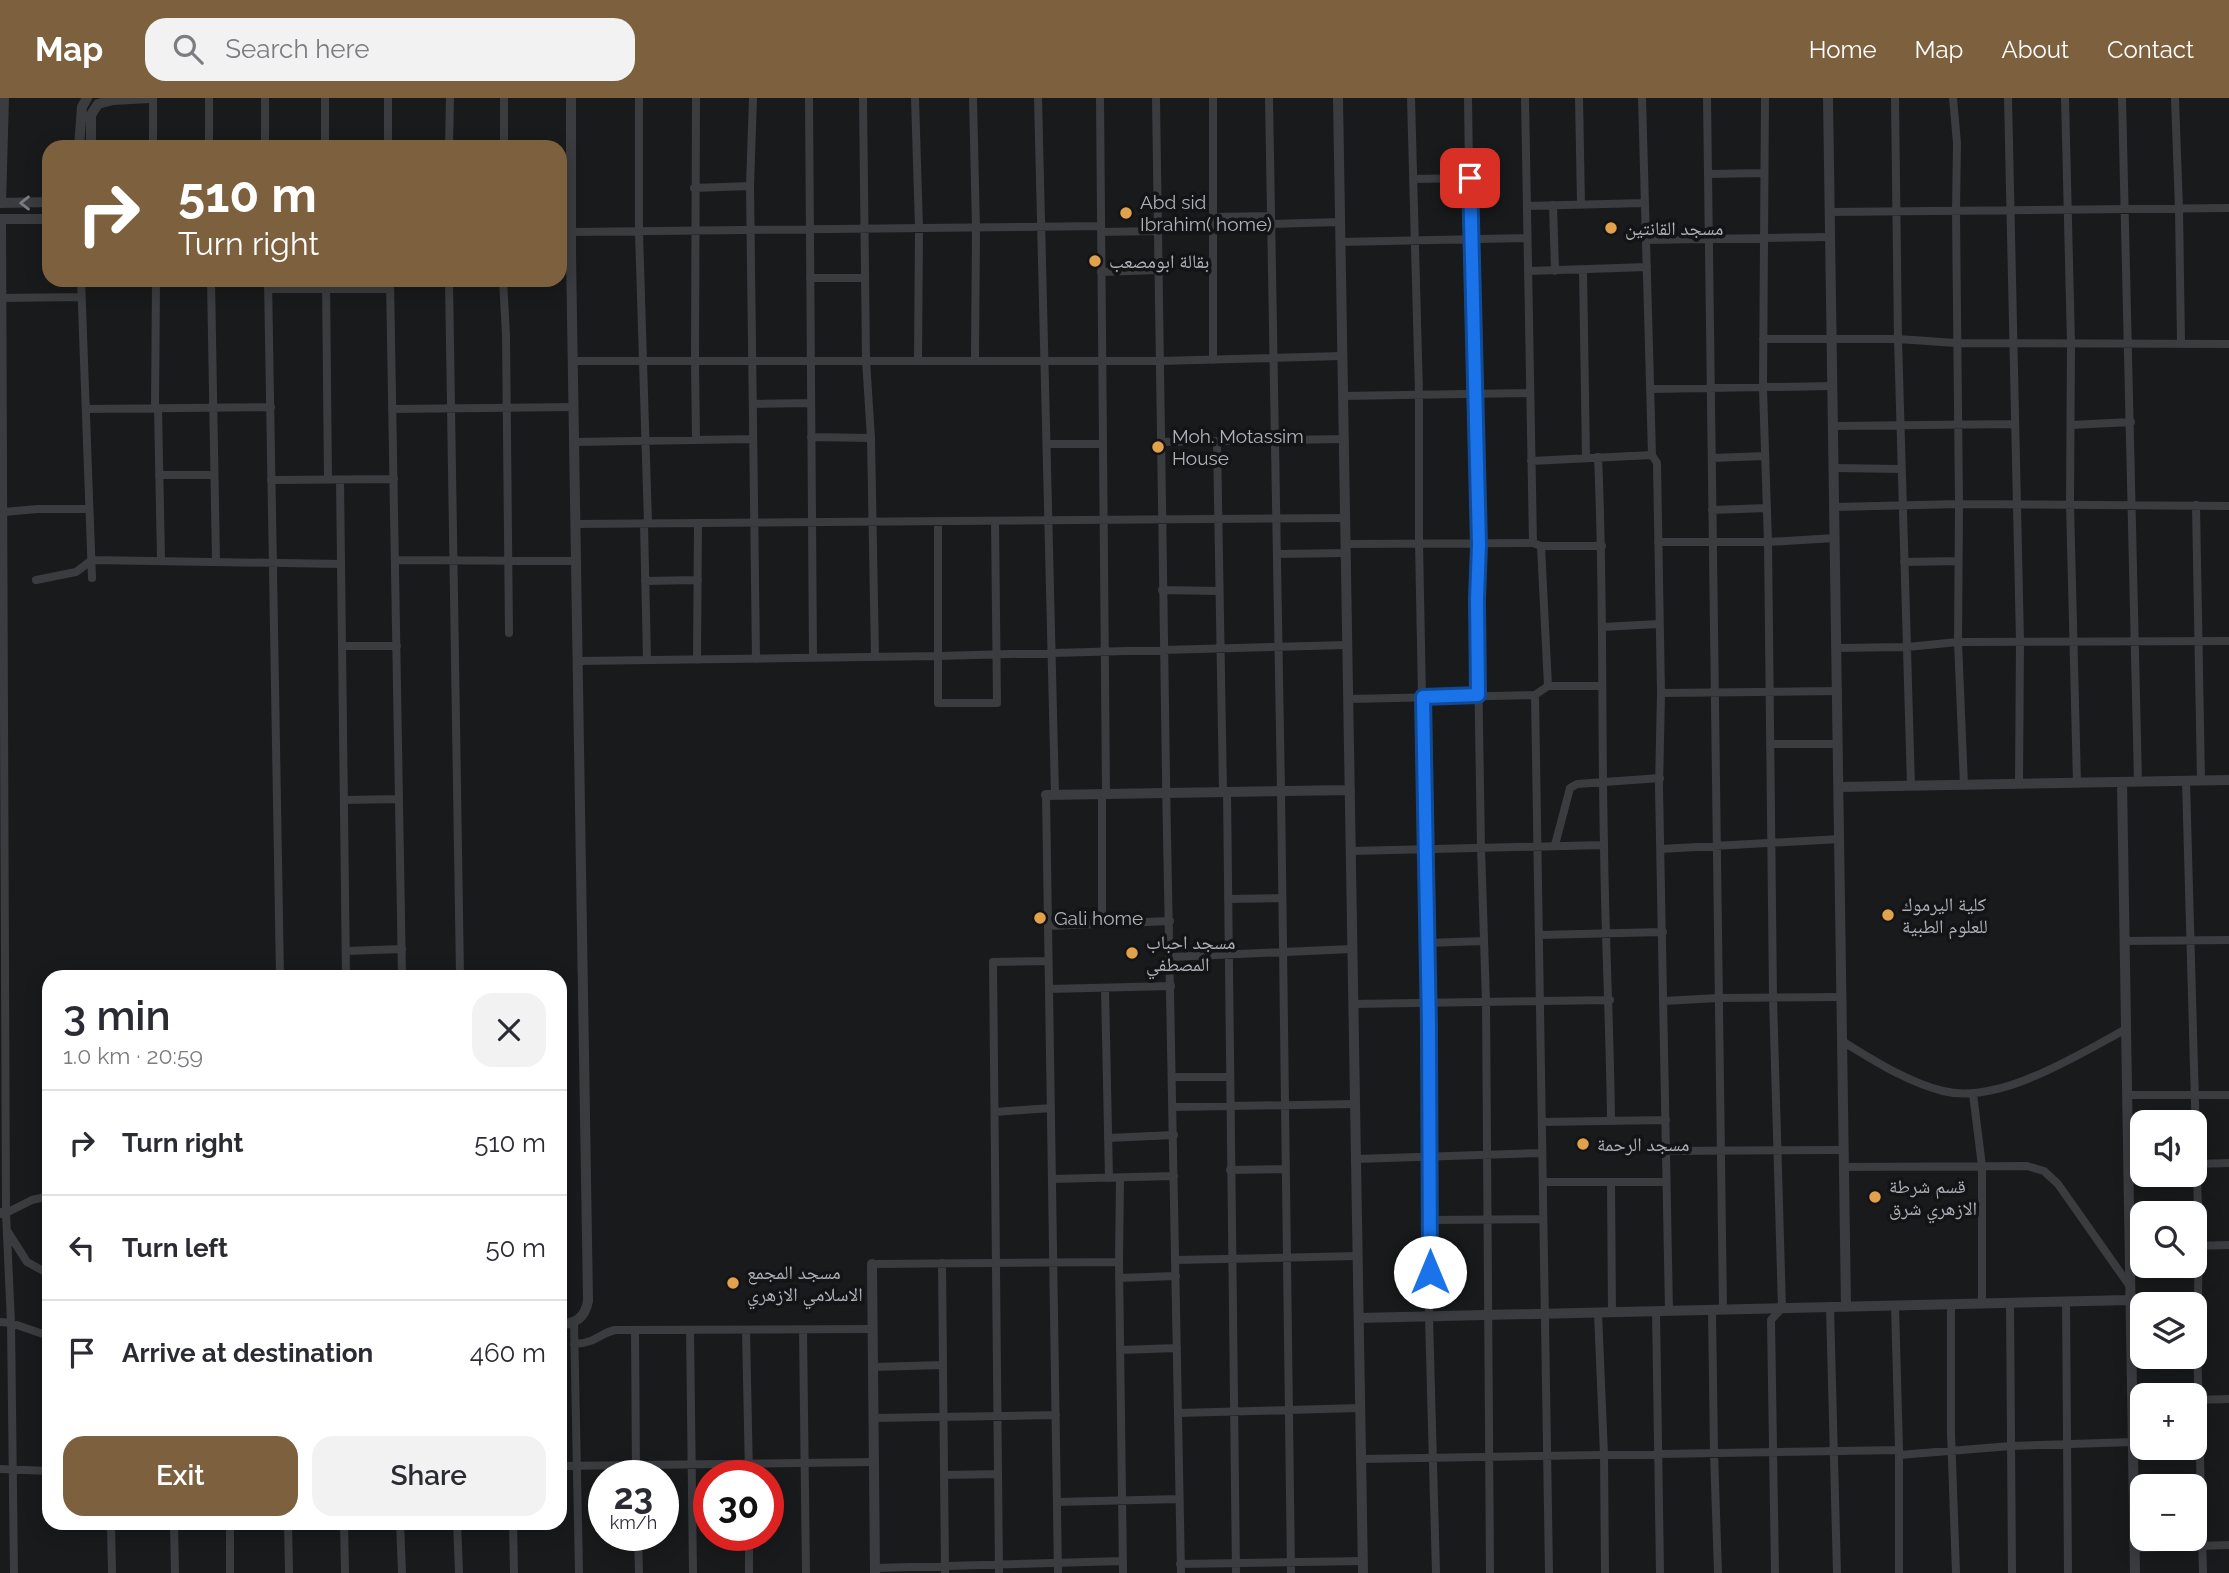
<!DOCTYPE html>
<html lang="en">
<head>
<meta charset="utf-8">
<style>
  body { margin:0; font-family:Raleway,"Noto Naskh Arabic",sans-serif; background:#f2f2f3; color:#2b2b33; height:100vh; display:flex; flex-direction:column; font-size:26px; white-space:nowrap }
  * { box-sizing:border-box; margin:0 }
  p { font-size:23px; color:#7c7c81 }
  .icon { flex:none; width:38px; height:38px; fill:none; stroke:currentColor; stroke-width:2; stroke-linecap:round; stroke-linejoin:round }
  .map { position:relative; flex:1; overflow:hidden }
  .details { position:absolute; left:42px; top:872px; width:525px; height:560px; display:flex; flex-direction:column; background:#fff; border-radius:21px; box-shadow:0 4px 18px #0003 }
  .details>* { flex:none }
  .top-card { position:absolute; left:42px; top:42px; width:525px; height:147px; border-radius:21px; box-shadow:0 4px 18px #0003; background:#7d603e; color:#fff; overflow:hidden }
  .controls { position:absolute; left:2130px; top:1012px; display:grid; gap:14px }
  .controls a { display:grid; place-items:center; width:77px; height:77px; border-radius:14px; background:#fff; box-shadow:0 4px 18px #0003; font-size:35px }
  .speed { position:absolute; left:588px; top:1362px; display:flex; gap:14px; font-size:35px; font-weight:700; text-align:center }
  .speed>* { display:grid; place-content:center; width:91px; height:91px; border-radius:50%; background:#fff; box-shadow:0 4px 18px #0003; line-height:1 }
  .speed small { font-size:18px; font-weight:400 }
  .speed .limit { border:10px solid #d22; background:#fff; color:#111 }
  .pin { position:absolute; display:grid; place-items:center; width:60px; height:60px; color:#fff; margin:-30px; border-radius:14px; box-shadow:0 4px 10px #0006 }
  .me { position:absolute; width:77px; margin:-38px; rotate:0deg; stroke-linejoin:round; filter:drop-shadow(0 0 5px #0008) }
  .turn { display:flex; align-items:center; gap:24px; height:147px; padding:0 21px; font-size:32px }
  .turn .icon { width:91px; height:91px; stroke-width:2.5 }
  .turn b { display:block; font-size:49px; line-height:60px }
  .round { display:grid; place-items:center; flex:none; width:74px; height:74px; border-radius:21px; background:#f2f2f3 }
  .headline { display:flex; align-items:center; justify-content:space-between; height:119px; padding:0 21px }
  h1 { font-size:42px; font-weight:600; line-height:52px }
  .action { display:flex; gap:14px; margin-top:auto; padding:14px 21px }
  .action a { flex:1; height:80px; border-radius:21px; background:#7d603e; color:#fff; font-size:28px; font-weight:600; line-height:80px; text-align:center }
  .action a+a { background:#f2f2f3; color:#2b2b33 }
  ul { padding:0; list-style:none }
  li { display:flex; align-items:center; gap:21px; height:105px; padding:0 21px; border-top:2px solid #e1e1e2 }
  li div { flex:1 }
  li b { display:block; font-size:26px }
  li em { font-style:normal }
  header { display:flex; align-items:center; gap:42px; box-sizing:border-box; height:98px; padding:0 35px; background:#7d603e; color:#fff }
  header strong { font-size:33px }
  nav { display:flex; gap:38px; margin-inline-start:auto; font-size:24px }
  .search { width:490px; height:63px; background:#f2f2f3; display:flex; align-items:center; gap:18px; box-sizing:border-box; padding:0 24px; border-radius:21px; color:#7c7c81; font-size:26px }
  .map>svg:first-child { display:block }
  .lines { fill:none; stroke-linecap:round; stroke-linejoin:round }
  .minor { stroke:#3b3c40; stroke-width:8 }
  .tertiary { stroke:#3b3c40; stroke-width:10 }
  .oneway { stroke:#7a7d83 }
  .route-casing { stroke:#114b97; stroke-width:18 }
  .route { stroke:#1a73e8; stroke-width:12 }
  .poi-dot { fill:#e2a14b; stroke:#141416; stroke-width:2.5 }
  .labels { text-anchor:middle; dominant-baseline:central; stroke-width:7; stroke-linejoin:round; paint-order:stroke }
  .poi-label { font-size:19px; fill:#adb2ba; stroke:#141416; text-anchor:start }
</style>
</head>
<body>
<header>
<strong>Map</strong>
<div class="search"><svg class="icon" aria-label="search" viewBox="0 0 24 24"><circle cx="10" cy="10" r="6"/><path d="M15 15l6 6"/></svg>Search here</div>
<nav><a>Home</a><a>Map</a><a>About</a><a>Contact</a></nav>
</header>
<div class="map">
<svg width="2229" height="1475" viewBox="0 0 2229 1475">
  <rect width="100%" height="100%" fill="#191a1b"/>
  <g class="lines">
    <!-- minor -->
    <path class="minor" d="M153,0V49
      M265,0V49
      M388,0V49
      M639,0V134L648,425
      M696,0L695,263L696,342
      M753,0L750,88L756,561
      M809,0L813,560
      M863,0L866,262L871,340L875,559
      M915,0L919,130L918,262
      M973,0L976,130L975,262
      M1038,0L1055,696
      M1100,0L1106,696
      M1156,0C1161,492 1172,983 1181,1475
      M1213,0V262
      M1269,0L1281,693L1291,1475
      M1411,0L1419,296V445L1428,904L1429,1219L1436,1475
      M1468,0L1470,141L1479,447L1477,501L1481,750L1486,903L1490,1475
      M1525,0L1533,445L1541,448L1548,588L1535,597L1549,1475
      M1579,0L1581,106
      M1642,0L1652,357L1657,365L1661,595L1659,689L1669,1213
      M1707,0L1723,1212
      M1765,0L1763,291L1768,444L1773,899L1782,1210L1771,1222L1775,1475
      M1895,0L1898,241L1911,688
      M1953,0L1957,45L1956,113L1959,406L1958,544L1964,687
      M2008,0L2020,544L2019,686
      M2065,0L2071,245L2070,406L2077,685
      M2122,0L2138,684
      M2175,0L2179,111L2181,245
      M209,49V0
      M325,49V0
      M449,49L450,0
      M504,49V0
      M1709,76L1763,75
      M1414,81L1470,80
      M694,90L750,88
      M1553,107L1555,173
      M1527,108L1645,105
      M1831,114L2229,110
      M1213,119L1271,118
      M2,121L6,1115L11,1225L14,1475
      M1271,126L1340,124
      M1157,127L1213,125
      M571,134L1101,128
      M1101,134L1158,133
      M1646,142L1831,139
      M1340,144L1527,140
      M1583,172L1586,360
      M1528,173L1647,169
      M1101,174L1158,172
      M810,180H864
      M81,182L92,480
      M211,182L216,463
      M268,182L280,878
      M326,182L328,382
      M390,182L402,878
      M449,182L460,878
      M503,182L506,237L509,535
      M268,191H390
      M2,200L81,199
      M1763,241H1898L1956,245L2229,246
      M574,263H1159L1342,258
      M1650,291L1833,288
      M1343,298L1530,295
      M753,306L811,305
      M155,310L156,182
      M158,310L161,462
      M86,311L271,309
      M392,311L574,309
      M2071,327L2131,324
      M1834,328L2015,326
      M811,339L871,340
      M1217,343L1223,694
      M574,344L753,341
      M1160,344L1344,341
      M1047,346H1103
      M1598,359C1604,488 1601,617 1604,746C1605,838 1610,930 1611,1022
      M1712,360L1765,358
      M1531,363L1652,357
      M1834,370L1901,371
      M159,377H214
      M271,382L394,381
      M340,382L346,878
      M2196,407L2201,683
      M1835,409L1959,406L2229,408
      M1712,412L1767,410
      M3,414L38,411H89
      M938,423V605H997L995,423
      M644,425L647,562
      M575,426L1345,420
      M1658,444H1768L1835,440
      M1346,446L1533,445
      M1541,448H1602
      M1277,456L1346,455
      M395,462L575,463
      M1904,464L1958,463
      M36,482L76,474L92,462L341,466
      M645,483L698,482
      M1162,492L1219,493
      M1602,529L1659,526
      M342,548H397
      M1837,550L1907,549L1958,544L2229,543
      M697,562L698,425
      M577,563L938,558L1347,547
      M1548,588H1602
      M1661,595L1838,593
      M1348,601L1535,597
      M1770,646H1838
      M2186,684L2199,1148L2197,1243L2203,1475
      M1227,694L1236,1475
      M1102,696V826
      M1046,697L1058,1475
      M344,702L399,701
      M1555,747L1570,690L1577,686L1660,680
      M1661,751L1840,741
      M1351,753L1604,747
      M1228,801L1282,800
      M1048,828L1170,823
      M1539,837L1663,834
      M2125,843L2229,842
      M1426,845L1484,843
      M346,853L402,851
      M1171,859L1352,851
      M1049,891L1171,888
      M1105,891L1109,1080
      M1664,903L1718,900L1842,899
      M1353,906L1610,902
      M1842,943C1873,962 1907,984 1943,993C1999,1007 2078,957 2126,931
      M1172,979H1229
      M1973,996L1982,1068V1206
      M2127,997H2229
      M1173,1009L1355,1006
      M995,1014L1051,1010
      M1542,1024L1666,1022
      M1108,1040L1174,1037
      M1666,1053L1844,1052
      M1356,1061L1542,1055
      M2196,1066L2229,1065
      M1844,1069L2027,1068L2044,1073L2058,1086L2129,1187
      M1230,1072L1285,1071
      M1120,1080L1119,1164L1123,1475
      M1052,1081L1174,1078
      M1543,1084H1666
      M1611,1085L1612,1214
      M6,1115L32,1102L49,1098
      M1430,1122L1543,1121
      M8,1134L27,1164L49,1176
      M2194,1148L2229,1147
      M2130,1149H2142
      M1175,1162L1358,1158
      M942,1165L945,1475
      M872,1166L1119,1164
      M1119,1180L1176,1178
      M2066,1204L2068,1475
      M2010,1205L2012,1475
      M1951,1206V1334L1956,1475
      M1895,1208L1899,1352V1475
      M1830,1209L1837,1475
      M1712,1212L1714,1354L1718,1475
      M1656,1213L1660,1475
      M1598,1215L1604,1357L1605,1475
      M0,1224L11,1225L49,1238
      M574,1225L579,1475
      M635,1232L636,1377
      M690,1232L693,1475
      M746,1232L749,1377
      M803,1232L806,1475
      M574,1246C597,1245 598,1236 615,1232L872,1231
      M1120,1252L1177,1250
      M873,1269L943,1267
      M2194,1302L2229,1301
      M1178,1315L1360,1310
      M874,1320L1056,1317
      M1899,1357L2011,1348L2133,1344
      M1361,1361L1899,1352
      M560,1368L874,1364
      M0,1371L49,1373
      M944,1377L998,1376
      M1057,1404L1179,1401
      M111,1424L112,1475
      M174,1424L175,1475
      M230,1424V1475
      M288,1424L289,1475
      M344,1424L345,1475
      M400,1424L402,1475
      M457,1424L459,1475
      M513,1424L514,1475
      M638,1437L639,1475
      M749,1437V1475
      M2135,1450L2229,1447
      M1180,1466L1363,1463
      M875,1470L1123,1463
      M999,1475L993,864L1048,863"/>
    <!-- tertiary -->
    <path class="tertiary" d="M1338,0L1363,1475
      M1828,0L1846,1209
      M79,49L82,9L87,0
      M91,49V17L98,6L113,2L150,0
      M0,105L49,104
      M1,105L4,0
      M0,121H49
      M2122,684L2135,1475
      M1839,689L2229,682
      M1046,697L1350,692
      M0,1115H6
      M872,1166L875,1475
      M1359,1220L2130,1202
      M560,1227C576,1225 585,1220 588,1203L571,157V0"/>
  </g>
  <!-- one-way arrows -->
  <defs><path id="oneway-chevron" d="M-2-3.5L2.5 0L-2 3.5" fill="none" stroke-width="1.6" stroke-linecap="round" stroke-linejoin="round" transform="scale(1.75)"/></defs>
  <use class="oneway" href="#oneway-chevron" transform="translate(25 105) rotate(180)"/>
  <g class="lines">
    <defs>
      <path id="route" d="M1430,1174L1429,930L1423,599L1478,597L1477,501L1479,447L1470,80"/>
    </defs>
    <!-- route casing -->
    <use href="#route" class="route-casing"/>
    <!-- route -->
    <use href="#route" class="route"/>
  </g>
  <!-- markers -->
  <g class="poi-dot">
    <circle cx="1126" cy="115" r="7"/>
    <circle cx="1611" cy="130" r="7"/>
    <circle cx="1095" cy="163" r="7"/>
    <circle cx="1158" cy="349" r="7"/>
    <circle cx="1888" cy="817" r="7"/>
    <circle cx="1040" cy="820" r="7"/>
    <circle cx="1132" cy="855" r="7"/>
    <circle cx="1583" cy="1046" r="7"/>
    <circle cx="1875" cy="1099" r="7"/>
    <circle cx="733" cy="1185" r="7"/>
  </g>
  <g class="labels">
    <!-- poi labels -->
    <g class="poi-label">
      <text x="1140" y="104">Abd sid<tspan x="1140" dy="22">Ibrahim( home)</tspan></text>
      <text x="1625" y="130">مسجد القانتين</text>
      <text x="1109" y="163">بقالة ابومصعب</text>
      <text x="1172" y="338">Moh. Motassim<tspan x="1172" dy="22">House</tspan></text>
      <text x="1902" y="806">كلية اليرموك<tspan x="1902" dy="22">للعلوم الطبية</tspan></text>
      <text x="1054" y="820">Gali home</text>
      <text x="1146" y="844">مسجد احباب<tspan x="1146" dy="22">المصطفي</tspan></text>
      <text x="1597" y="1046">مسجد الرحمة</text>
      <text x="1889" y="1088">قسم شرطة<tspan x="1889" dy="22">الازهري شرق</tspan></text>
      <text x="747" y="1174">مسجد المجمع<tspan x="747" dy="22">الاسلامي الازهري</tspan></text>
    </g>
  </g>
</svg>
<div class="controls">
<a><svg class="icon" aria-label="sound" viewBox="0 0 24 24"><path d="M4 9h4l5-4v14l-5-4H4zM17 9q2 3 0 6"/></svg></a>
<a><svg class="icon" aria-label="search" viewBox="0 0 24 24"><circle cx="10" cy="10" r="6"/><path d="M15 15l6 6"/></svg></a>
<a><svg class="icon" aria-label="layers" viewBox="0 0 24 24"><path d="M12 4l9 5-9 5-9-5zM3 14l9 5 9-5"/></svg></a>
<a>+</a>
<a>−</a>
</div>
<div class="speed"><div>23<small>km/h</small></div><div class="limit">30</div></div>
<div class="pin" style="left:1470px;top:80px;background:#d93025"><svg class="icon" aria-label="arrive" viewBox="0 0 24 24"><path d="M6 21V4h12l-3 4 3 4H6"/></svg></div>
<svg class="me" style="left:1430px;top:1174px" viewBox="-20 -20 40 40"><circle r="19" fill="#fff"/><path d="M0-13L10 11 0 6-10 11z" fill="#1a73e8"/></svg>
<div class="top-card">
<div class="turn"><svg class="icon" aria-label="right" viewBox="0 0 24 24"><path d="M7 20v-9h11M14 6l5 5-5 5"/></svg><div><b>510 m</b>Turn right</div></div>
</div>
<section class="details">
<div class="headline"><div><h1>3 min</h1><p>1.0 km · 20:59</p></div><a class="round"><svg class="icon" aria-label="close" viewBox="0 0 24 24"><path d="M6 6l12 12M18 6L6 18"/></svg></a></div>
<ul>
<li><svg class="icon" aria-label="right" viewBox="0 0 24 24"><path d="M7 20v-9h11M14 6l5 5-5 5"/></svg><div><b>Turn right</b></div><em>510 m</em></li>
<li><svg class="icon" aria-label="left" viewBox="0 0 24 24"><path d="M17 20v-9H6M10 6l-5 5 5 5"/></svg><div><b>Turn left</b></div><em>50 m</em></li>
<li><svg class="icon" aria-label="arrive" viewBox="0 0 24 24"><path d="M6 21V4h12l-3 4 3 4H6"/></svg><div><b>Arrive at destination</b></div><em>460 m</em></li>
</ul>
<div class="action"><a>Exit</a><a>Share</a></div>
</section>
</div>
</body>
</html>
